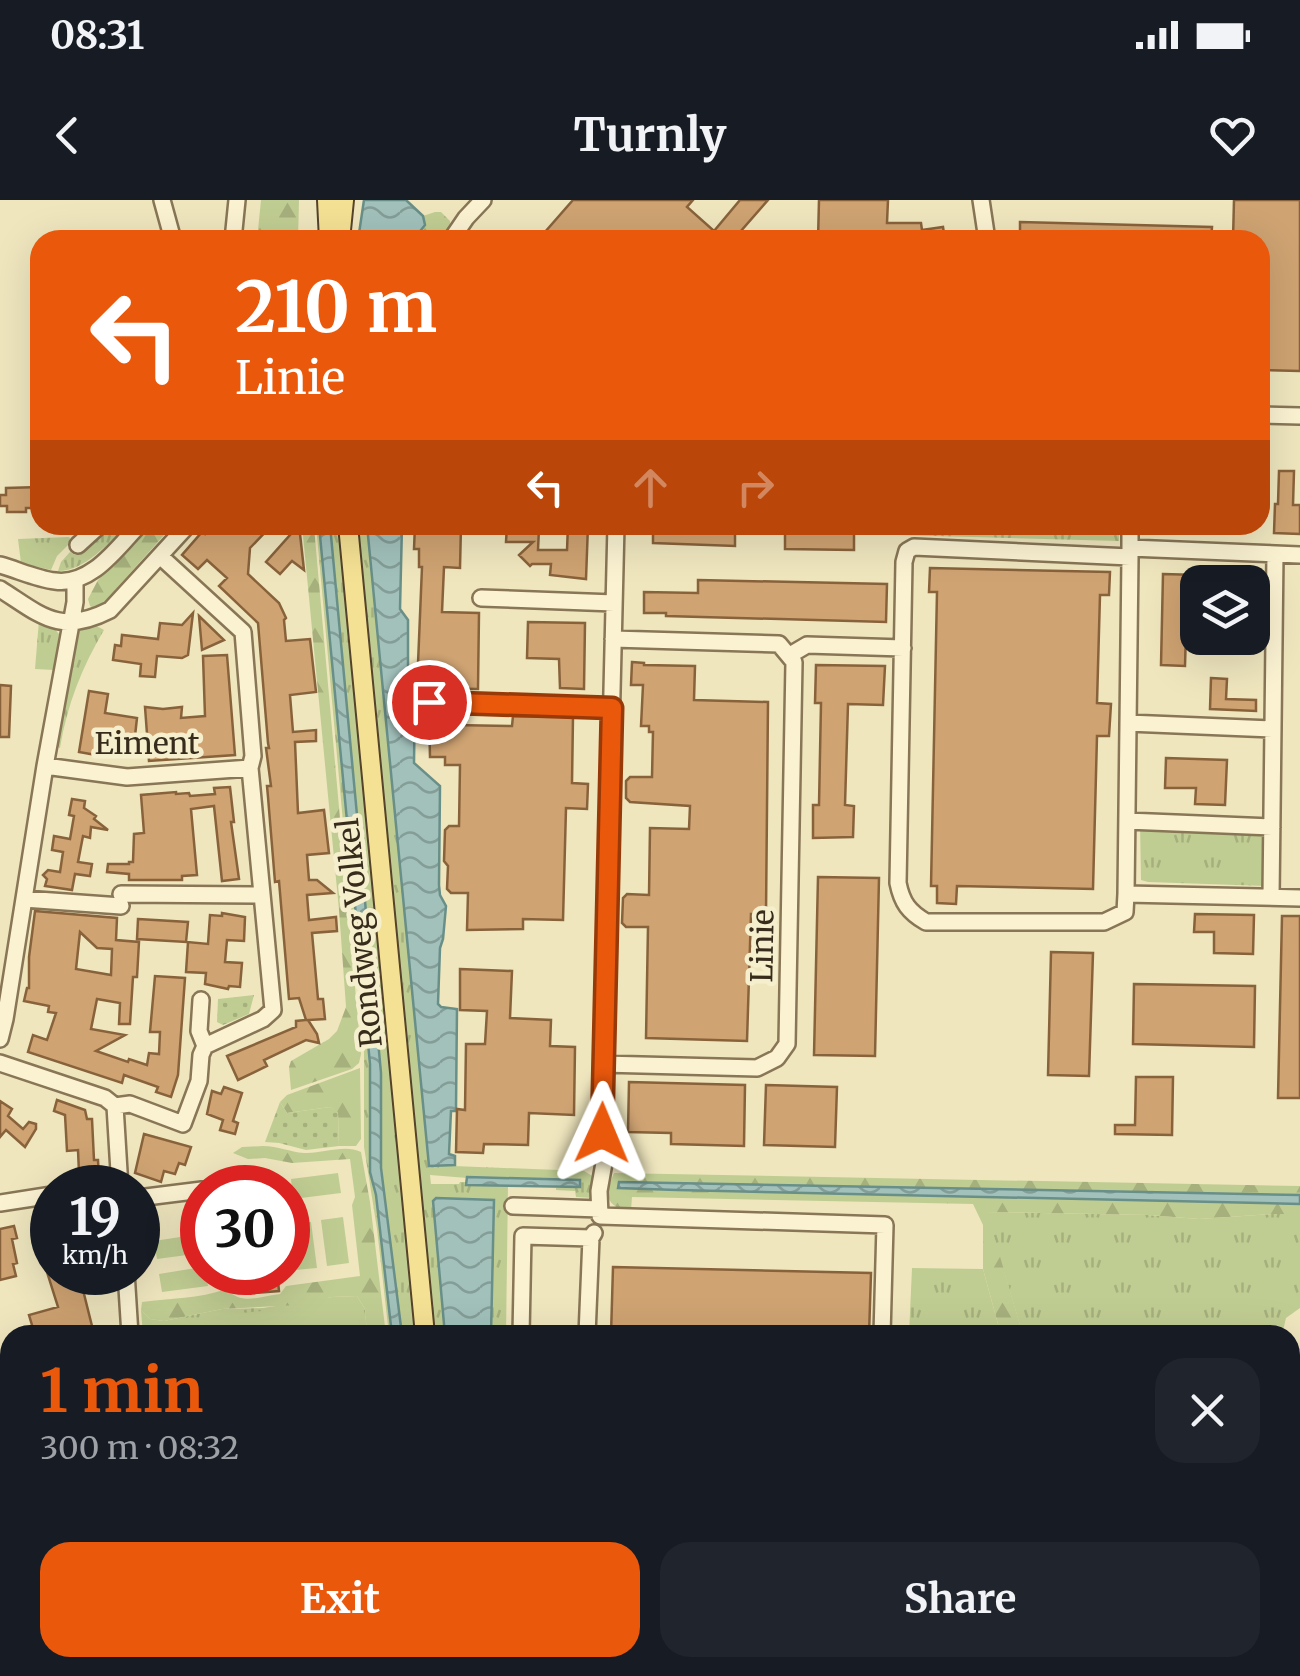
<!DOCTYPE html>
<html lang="en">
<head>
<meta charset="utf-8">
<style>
  body { margin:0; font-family:Merriweather,serif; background:#20242c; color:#f1f3f6; height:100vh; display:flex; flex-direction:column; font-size:38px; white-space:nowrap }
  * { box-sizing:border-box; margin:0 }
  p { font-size:32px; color:#9ea1a6 }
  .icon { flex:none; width:55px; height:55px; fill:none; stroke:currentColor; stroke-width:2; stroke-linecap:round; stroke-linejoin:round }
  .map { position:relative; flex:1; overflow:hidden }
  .drawer { position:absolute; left:0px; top:1125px; width:1300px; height:352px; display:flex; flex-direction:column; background:#171b24; border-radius:30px 30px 0 0; box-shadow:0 10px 40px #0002 }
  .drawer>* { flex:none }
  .banner { position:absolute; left:30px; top:30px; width:1240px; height:305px; border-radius:30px; box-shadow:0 10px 40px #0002; background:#ea580c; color:#fff; overflow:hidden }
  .fabs { position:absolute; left:1180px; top:365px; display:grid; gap:20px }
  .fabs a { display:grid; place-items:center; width:90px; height:90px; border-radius:20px; background:#171b24; box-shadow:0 10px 40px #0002; font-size:50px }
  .speed { position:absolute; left:30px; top:965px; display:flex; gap:20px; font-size:50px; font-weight:700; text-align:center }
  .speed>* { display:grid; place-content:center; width:130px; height:130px; border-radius:50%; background:#171b24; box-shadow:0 10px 40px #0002; line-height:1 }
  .speed small { font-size:25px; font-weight:400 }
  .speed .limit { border:15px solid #d22; background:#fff; color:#111 }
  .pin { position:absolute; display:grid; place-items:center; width:85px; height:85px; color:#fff; margin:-42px; border:5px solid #fff; border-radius:50%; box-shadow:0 2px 10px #0007 }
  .me { position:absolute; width:110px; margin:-55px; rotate:1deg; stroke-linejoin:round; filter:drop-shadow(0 0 8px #0008) }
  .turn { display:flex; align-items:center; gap:35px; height:210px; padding:0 40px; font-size:45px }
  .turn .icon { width:130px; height:130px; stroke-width:2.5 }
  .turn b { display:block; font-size:70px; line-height:85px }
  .lanes { display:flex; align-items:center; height:95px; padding:0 40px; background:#0003; justify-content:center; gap:50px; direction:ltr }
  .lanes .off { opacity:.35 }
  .round { display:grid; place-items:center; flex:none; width:105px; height:105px; border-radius:30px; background:#20242c }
  .summary { display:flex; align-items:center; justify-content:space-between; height:170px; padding:0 40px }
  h1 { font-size:60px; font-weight:700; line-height:75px; color:#ea580c }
  .primary-button { display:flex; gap:20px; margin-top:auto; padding:20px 40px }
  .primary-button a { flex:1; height:115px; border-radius:30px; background:#ea580c; color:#fff; font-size:40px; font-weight:700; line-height:115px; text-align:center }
  .primary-button a+a { background:#20242c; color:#f1f3f6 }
  .status { display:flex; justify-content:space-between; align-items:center; height:70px; padding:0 50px; background:#171b24; direction:ltr }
  .status svg { height:28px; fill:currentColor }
  header { display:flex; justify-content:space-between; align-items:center; height:130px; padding:0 40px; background:#171b24; font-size:45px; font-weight:700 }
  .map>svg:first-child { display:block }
  .grass { fill:url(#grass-tufts) }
  .forest { fill:url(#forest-firs) }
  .park { fill:url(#park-dots) }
  .garden { fill:#c0cd92 }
  .water { fill:url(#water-waves); stroke:#698f89; stroke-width:2.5 }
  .building { fill:#cfa372; stroke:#88623b; stroke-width:2.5; fill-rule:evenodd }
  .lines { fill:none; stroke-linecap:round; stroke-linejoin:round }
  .minor-casing { stroke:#887656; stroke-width:20 }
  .major-casing { stroke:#55432b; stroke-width:22 }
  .minor { stroke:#faf2d1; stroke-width:15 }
  .major { stroke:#f5e194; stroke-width:18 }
  .route-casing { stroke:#983908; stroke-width:25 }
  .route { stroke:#ea580c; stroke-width:18 }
  .labels { text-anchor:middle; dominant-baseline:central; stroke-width:9; stroke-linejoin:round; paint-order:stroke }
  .street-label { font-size:30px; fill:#372c1b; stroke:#f6efce }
</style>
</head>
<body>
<div class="status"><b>08:31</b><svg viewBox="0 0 49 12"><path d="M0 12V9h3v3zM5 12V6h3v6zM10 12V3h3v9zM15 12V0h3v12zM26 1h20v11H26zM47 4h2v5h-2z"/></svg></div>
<header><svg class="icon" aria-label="back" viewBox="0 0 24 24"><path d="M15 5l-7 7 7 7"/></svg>Turnly<svg class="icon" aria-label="heart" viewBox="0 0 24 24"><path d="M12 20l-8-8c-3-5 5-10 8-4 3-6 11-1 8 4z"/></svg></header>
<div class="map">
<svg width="1300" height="1476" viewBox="0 0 1300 1476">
  <defs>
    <pattern id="grass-tufts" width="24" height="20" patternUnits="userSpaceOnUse" patternTransform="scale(2.5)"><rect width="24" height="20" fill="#c0cd92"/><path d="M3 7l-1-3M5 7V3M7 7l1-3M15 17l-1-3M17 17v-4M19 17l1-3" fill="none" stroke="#a6b07d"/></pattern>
    <pattern id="forest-firs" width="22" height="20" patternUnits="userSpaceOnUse" patternTransform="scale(2.5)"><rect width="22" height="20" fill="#c0cd92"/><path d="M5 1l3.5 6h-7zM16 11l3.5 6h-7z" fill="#a6b07d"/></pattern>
    <pattern id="park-dots" width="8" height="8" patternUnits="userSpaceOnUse" patternTransform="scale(2.5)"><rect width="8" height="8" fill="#c0cd92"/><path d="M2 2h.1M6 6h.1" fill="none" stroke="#a6b07d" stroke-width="1.8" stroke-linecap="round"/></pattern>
    <pattern id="water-waves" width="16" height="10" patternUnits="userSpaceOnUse" patternTransform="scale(2.5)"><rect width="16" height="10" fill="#a2c1bb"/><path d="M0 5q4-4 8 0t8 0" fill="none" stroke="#859d97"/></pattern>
  </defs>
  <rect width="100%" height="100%" fill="#efe6be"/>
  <!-- grass -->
  <path class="grass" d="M108,325H128C108,342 86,371 58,371L61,362L70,352L75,355Z
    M316,325H319L370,864V972L376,995L392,1135H389L377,1029L364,947V853Z
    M330,325H340L418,1135H402L381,968V873Z
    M356,325H367L429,965L584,971L594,977L592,998L576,997L575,991L556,990V988L579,987L430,975L431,984H459L460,982H466L467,985L508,986L506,1135H491L494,1000L436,998L433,1001L445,1135H433Z
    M898,325H1119V341L897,335Z
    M69,337L72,341L57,356L51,370L21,363L18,339Z
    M39,420L54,428L59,434L54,470L35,469Z
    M93,424L104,430C82,467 67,505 60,548L55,546L77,434L84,426Z
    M1140,623L1265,627V686L1148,682L1141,680Z
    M986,1012L1148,1015L1199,1019L1273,1014H1300V1108L1286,1118L1282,1135H1023Z
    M912,1068L983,1069L1001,1135H909Z
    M357,1096L365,1109L367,1135H143L141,1110L150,1119L164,1121L222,1109L263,1108L332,1097Z
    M1290,1169L1300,1191V1343L1290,1347Z
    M481,1468H852L825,1476H482Z
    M1122,1468H1244L1231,1476H1125Z"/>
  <!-- forest -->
  <path class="forest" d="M261,0H299L298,40H257Z
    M435,12H441L450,21V28L444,40H413L425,25L423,16Z
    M151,325H173L115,390L117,393L108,403L95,409L90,406L88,399L98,380Z
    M302,325H313L314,327L361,854L359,863L352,869L291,890L289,867L291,861L329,839L337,831L346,807L339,710Z
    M360,868L361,939L356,946H339L338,913L330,907L287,913L280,902L287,895Z
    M263,946C278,946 290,952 304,953C323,954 344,944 361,952L370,1002L386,1135H367L365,1109L357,1096L332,1097L297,1105L222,1109L164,1121L150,1119L141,1110L142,1102C170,1098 199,1099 226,1089C243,1106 259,1096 280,1094L286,1086L360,1076L352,1005L355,997L350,959L292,963L265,958L248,959L233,953L242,947Z
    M614,973L1300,986V995L619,988L1300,1004V1014H1273L1199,1019L1148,1015L987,1012L1023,1135H1001L983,1069V1025L973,1004L632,997L631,1011C604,1007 605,994 614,973Z
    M852,1468H976L978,1476H825Z"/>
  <!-- park -->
  <path class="park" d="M254,795L249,814L223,825L217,822L218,799Z
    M280,902L287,913L330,907L338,912L339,946L306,950L279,943L265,942Z"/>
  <!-- garden -->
  <path class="garden" d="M338,973L341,993L293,999L291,979Z
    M343,1017L349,1063L327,1066L321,1020Z
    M311,1022L317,1068L295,1070L289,1024Z
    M200,1034L202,1053L157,1059L154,1041Z
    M202,1067V1072L206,1073L208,1086L162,1092L159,1074Z
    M357,1101L361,1135H158L157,1122Z
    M192,1468H396L397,1476H193Z"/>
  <!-- water -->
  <path class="water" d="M364,0H406L423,16L425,25L413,40H358Z
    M319,325H330L381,873V968L402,1135H392L376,995L370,972V864Z
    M367,325H402L400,409L408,420V487L415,494L414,563L440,586L439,685L440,695L446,706L443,739L440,748L438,804L441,807L457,809L456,908V911H451L449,954L455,956V965L429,966Z
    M467,977L580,980V987L466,985Z
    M619,982L1300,995V1004L677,990L618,988Z
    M436,998L494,1000L491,1135H445L433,1001Z"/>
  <!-- building -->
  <path class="building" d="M573,0H693L687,7L714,31L740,0H768L733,40H538Z
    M819,0H888L887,23H921L922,30L943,27L945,40H818Z
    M1234,0H1300V171L1260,170V40H1233Z
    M1020,22L1212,27L1211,40H1020Z
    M1279,271H1294L1293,305H1300V334L1274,333L1275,304H1278Z
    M40,287V308H26V312H7V306H0V295H6V288Z
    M213,325H272L250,348L248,374L279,403L286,418L284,420L286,441L310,439L316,492L290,495L293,532L316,530V541L295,542L298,613L324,610L329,653L307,655L309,680H317L333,693L307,695L309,720L336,717L337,731L312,733L318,799H323L325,819L308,820L317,834L319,843L306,840L264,860L267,866L238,880L227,856L296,827V821L306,820L299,798L289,799L279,681L275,682L268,597L267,586H271L266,548H269L268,543L258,423L219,386L227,378L207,360L198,369L182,355L202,332L205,334Z
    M299,325L304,370L292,361L280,374L266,362Z
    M415,325H461L460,368L444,367L442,412L479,413L478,489L417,488L422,367H419V349H414Z
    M507,325H531V327L539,328L538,350H567L568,325H588L586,379L550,375L551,364H532L530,366L519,355L533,342H506Z
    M653,325H735V346L653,343Z
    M785,325H854V350L785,349Z
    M930,368L1110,372L1109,395H1100L1097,503L1111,504L1109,536H1097L1093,689L957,686L956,704L937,703V686H931L937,392H929Z
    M1163,374L1198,375V398H1187L1185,466L1161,465Z
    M698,380L887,384L886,422L666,416V413H644V392L698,393Z
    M193,413L188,455L182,458L157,456L155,477L140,476L141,464L113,460L115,445L121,446L122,435L158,439L160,423L182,425Z
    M199,416L224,440L202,450Z
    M528,422L585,423L584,489L560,488L559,459L527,458Z
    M227,455L235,555L149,561L145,507L163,509L182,507L181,518L205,516L203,456Z
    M632,462L644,463V465L695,466L694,500L768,502L766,714H751L747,841L646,838L648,727H626L622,723L623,698L627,694L649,695L650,628L689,629L690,606L630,602L626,598V581L630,577H652L653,532H649V526H641L643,485H631Z
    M816,465L885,466L883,505L848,504L845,605L854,606L853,637L813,638V605H819L821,503H815Z
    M1211,478L1227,479L1226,499L1256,500V511L1210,509Z
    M0,485L11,486L9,537H0Z
    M89,491L108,494L105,513L137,518L135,536L103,531L101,538H99L96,555L79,552Z
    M429,513L454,514L453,525L512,526L513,516L573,517L572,583L588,584L587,609L566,608L563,720L523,719V729L467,730L468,693H451L447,689L448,666L444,661L445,630L449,626H459L460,565H445V557H430Z
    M1166,558L1227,560L1225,605L1195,604L1196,588H1165Z
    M230,587L234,622H231L239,679L222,681L214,606L191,609L197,675L182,676V680H129V674L107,672L108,664H129V662H133L134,634L144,633L141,595L176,592V594L189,593L190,596L215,594L214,588Z
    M72,599L85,601L84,608L96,616L94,619L108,630L91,627L90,638L83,636L78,662L92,664L90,676L75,674L72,690L45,686L47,679L43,675L48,670L60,672L63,652L52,650L54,636L70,639L74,616L69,615Z
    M818,677L879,678L875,856L814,855Z
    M35,711L117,718L116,740L139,742L137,777H133L130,824H119L120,803L97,799L91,829L125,835L96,851L128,862L129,859L147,865L149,853L159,854L160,832H150L155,776L185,778L178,875L171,897L156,892L158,887L124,875L122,883L28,852L33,835L47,840L56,813L48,812L49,806L24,801L27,788H29V757ZM80,732L97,748L112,749L111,775L76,769Z
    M222,713L245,717L244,741L227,740L225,762L242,763L240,787L229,786L228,789L205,784L206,773L186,772L188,742L208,744L210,715L222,716Z
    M1195,714L1254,715L1253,754L1214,753V732H1194Z
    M1282,716H1300V898H1278Z
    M138,719L188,722L186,742L137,739Z
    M1051,752L1093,753L1089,876L1048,875Z
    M460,769L512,771L510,818L551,820L550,846L575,847L574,915L529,913L528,945L484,944L483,953L456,952L457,909L465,910L466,844H485L487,811L460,810Z
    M1134,784L1255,786L1254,847L1133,844Z
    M1136,877H1173L1172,935L1115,934V925H1135Z
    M629,882L745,885L744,946L671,944V933L628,932Z
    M766,885L837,887L835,947L764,945Z
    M224,887L242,893L233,921L238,923L235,934L220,930L223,920L207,914L212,891L221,894Z
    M57,900L85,910L87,919H92L94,960H98L99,980H94L93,988H75L74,973H79L78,950L67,951L65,915L54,911Z
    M0,901L12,909L8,916L23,929L29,922L36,924V929L25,947L6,930L0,937Z
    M144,934L191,947L185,965L179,963L175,974L164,971L161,982L135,973Z
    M14,1026L17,1038L12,1039L17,1063L13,1064L16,1076L0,1080V1029Z
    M613,1067L871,1073L869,1135H611Z
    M47,1072H78L79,1076L83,1077L82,1086L94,1134L35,1135L29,1115L58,1107Z
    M232,1072H277L279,1091L255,1093V1090L235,1092Z"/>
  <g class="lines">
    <defs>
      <path id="minor" d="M162,0L173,40
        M981,0L987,40
        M233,40L237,0
        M451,40L466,18L483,0
        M1260,215L1300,216
        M616,325L603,864L602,933L604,963L599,991L600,1016L885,1025L882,1135
        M78,345L100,325
        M1130,348L1300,355
        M1130,357L914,347L907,351L904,362L898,683C902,703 909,712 926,722H1104L1125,712L1126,694L1130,357V325
        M0,365C18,370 37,379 55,381C91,386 117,348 139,325
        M0,389C41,415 59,436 110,410L188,325
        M481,398L614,403
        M790,455L807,445L903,448
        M429,502L612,507
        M1128,523L1273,529
        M45,566L127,577L250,568
        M1127,621L1272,627
        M121,694L261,695
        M1126,694L1300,698
        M1271,697L1275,354
        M24,699L121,706
        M201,800L199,831L205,846
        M0,839L5,819L45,566L75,402V381
        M0,863L105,898L115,906L120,988
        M603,864L757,868L777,858L787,844L794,462L779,444L613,439
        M115,906L130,904L183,924L199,881L201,855L205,846L263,819L273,810L250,568L253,556L243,432L160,356
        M138,998L202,990
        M0,1003L52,995
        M513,1006L600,1009
        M126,1072L130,1135
        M521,1135L523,1036L591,1038
        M587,1135L591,1038L594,1033
        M163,1468L164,1476"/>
      <path id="major" d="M327,0L329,40
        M340,40L344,0
        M348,325L425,1135
        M457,1468L458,1476"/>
    </defs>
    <!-- minor casing -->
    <use href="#minor" class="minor-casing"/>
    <!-- major casing -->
    <use href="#major" class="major-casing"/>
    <!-- minor -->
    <use href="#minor" class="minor"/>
    <!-- major -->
    <use href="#major" class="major"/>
  </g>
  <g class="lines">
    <defs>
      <path id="route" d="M429,502L612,508L602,933"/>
    </defs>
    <!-- route casing -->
    <use href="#route" class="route-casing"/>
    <!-- route -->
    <use href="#route" class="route"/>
  </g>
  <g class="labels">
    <!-- street labels -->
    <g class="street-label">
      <text x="147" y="543">Eiment</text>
      <text transform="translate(359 733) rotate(-96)">Rondweg Volkel</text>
      <text transform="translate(762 746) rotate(-89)">Linie</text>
    </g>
  </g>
</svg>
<div class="fabs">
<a><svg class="icon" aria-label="layers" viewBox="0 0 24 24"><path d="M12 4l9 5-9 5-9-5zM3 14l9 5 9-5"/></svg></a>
</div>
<div class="speed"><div>19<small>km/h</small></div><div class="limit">30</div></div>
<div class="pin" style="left:429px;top:502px;background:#d93025"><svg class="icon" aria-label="arrive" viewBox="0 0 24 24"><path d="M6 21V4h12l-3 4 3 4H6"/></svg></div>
<svg class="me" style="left:602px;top:933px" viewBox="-20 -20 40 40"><path d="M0-17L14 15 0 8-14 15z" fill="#ea580c" stroke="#fff" stroke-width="4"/></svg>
<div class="banner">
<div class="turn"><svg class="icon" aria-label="left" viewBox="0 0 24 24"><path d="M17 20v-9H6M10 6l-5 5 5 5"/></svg><div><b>210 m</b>Linie</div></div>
<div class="lanes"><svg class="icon" aria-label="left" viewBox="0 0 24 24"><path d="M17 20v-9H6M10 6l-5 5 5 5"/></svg><svg class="icon off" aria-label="ahead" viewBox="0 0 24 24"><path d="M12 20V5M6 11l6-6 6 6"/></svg><svg class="icon off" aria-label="right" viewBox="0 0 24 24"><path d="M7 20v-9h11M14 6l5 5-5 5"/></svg></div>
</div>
<section class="drawer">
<div class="summary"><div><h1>1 min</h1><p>300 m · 08:32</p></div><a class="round"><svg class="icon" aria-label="close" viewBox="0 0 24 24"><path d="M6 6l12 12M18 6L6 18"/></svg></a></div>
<div class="primary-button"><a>Exit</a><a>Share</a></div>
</section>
</div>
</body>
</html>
